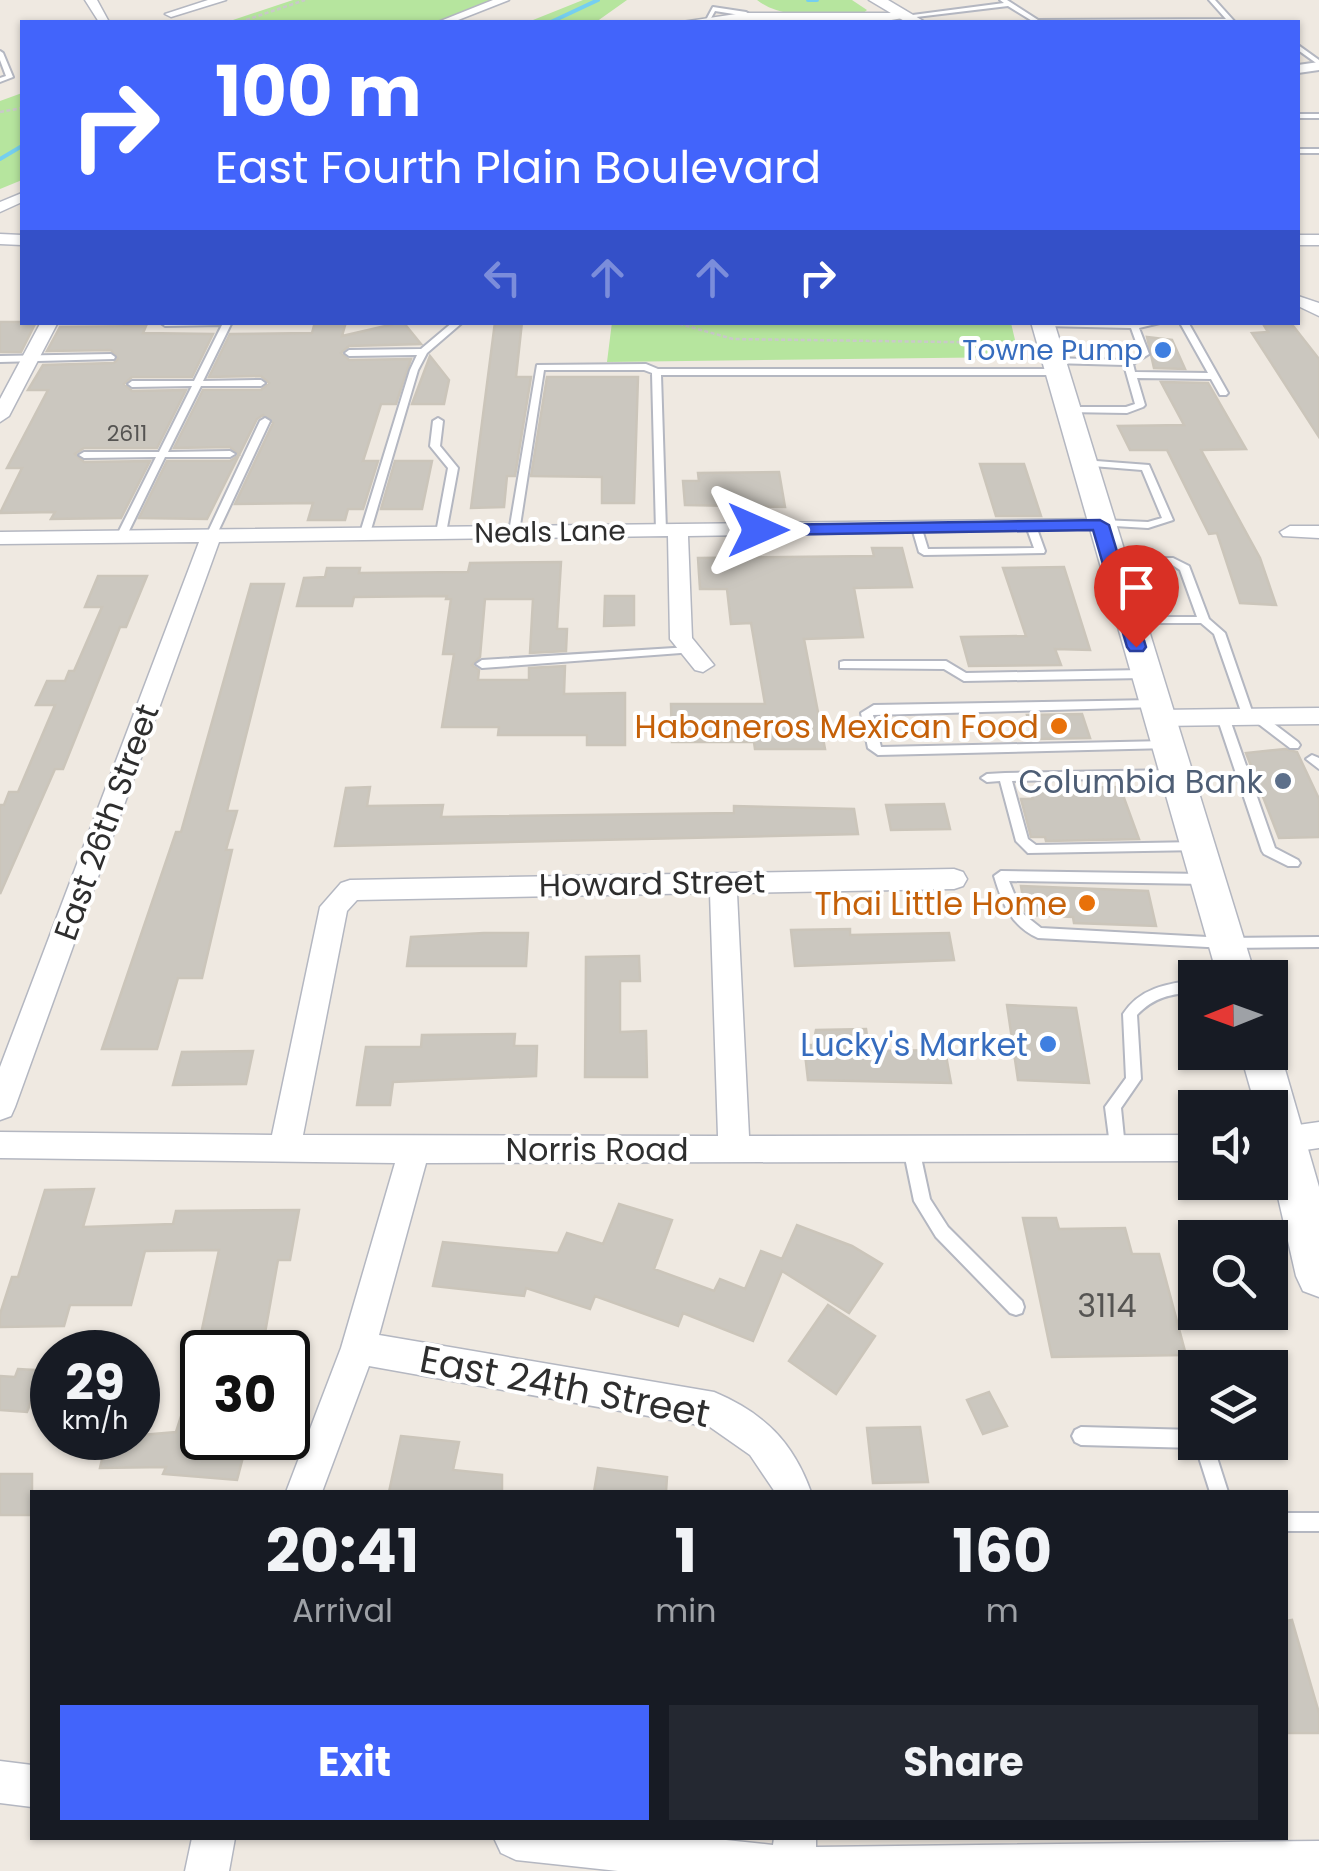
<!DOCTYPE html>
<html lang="en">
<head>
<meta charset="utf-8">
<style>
  body { margin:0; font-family:Poppins,sans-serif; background:#242831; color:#f1f3f6; height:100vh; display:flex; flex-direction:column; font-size:38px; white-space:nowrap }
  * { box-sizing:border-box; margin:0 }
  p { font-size:32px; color:#9ea1a6 }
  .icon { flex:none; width:55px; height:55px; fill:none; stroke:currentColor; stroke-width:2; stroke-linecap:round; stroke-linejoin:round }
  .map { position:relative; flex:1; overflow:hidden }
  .drawer { position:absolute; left:30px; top:1490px; width:1258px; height:350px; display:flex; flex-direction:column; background:#171b24; border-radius:0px; box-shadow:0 2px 8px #0004 }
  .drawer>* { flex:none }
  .top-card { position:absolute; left:20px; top:20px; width:1280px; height:305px; border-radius:0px; box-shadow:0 2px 8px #0004; background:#4264fb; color:#fff; overflow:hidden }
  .needle { width:65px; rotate:269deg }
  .tools { position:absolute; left:1178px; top:960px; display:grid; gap:20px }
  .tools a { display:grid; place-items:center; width:110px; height:110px; border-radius:0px; background:#171b24; box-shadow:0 2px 8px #0004; font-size:50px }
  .speed { position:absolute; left:30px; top:1330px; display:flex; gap:20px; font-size:50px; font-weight:700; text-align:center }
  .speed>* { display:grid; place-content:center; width:130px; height:130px; border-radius:50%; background:#171b24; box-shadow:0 2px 8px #0004; line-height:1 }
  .speed small { font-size:25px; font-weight:400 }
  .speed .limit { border:5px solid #111; border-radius:15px; background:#fff; color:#111 }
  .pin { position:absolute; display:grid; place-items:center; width:85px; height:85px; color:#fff; margin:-102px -42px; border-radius:50% 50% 50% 0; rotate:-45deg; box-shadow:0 0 10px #0007 }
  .pin .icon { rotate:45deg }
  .me { position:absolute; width:110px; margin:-55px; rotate:90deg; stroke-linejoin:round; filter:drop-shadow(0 0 8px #0008) }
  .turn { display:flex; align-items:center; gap:35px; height:210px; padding:0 30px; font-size:45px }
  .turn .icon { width:130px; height:130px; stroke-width:2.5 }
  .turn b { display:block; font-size:70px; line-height:85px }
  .lanes { display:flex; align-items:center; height:95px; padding:0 30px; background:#0003; justify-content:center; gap:50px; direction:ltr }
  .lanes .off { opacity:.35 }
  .eta { display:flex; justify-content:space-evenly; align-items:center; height:170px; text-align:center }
  .eta b { font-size:60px; font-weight:700; line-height:70px }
  .button { display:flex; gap:20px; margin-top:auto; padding:20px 30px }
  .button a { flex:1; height:115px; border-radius:0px; background:#4264fb; color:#fff; font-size:40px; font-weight:700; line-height:115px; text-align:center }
  .button a+a { background:#242831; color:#f1f3f6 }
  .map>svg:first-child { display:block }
  .green { fill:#b6e59e }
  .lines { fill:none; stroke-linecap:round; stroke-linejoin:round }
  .stream { stroke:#75cff0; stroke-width:4 }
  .building { fill:#cbc7bf; stroke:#cbc5ba; stroke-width:2.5 }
  .service-casing { stroke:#b4b7c1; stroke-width:4 }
  .minor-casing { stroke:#b4b7c1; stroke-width:3 }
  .tertiary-casing { stroke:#b4b7c1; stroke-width:4 }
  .secondary-casing { stroke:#b4b7c1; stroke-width:3 }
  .path { stroke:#c9c9c9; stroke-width:2.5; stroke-dasharray:4 2.5; stroke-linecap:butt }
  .service { fill:#fff; fill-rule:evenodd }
  .minor { fill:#fff; fill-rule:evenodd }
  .tertiary { fill:#fff; fill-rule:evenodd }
  .secondary { fill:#fff; fill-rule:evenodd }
  .route { fill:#4264fb; stroke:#2b41a3; stroke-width:2.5 }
  .shop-dot { fill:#3f7fe0; stroke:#fff; stroke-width:4 }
  .food-dot { fill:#e8710a; stroke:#fff; stroke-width:4 }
  .service-dot { fill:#5c6f8a; stroke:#fff; stroke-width:4 }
  .labels { text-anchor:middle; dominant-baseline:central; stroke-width:8; stroke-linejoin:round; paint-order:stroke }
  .far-number-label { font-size:22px; fill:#555452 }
  .far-shop-label { font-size:28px; fill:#366cbe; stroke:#fff; text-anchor:end }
  .far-street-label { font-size:28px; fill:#2e2e2e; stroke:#fff }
  .food-label { font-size:32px; fill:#c56008; stroke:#fff; text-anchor:end }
  .service-label { font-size:32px; fill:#4e5e75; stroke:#fff; text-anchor:end }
  .street-label { font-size:32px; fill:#2e2e2e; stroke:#fff }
  .shop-label { font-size:32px; fill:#366cbe; stroke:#fff; text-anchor:end }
  .near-number-label { font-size:32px; fill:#555452 }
  .near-street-label { font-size:38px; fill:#2e2e2e; stroke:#fff }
</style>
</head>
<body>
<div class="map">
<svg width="1319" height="1871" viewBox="0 0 1319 1871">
  <rect width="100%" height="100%" fill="#efe9e1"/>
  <!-- green -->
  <path class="green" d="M293,0H504L434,22H227Z
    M583,0H627L596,22H528Z
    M757,0H852L867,10L860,16C828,15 783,21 757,0Z
    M22,93V180L0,189V101Z
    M612,322L1011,323L1019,357L607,362Z"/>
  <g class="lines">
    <!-- stream -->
    <path class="stream" d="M808,0H817
      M551,22L598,0
      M0,159L22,146"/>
  </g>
  <!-- building -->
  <path class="building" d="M0,322H36L21,352H0Z
    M315,322H346L342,336L403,322L421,344L349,346L341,353L349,360L411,359L396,404H381L363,461H378L363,509H348L345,520H308L313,503L235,504L273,423L263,415L257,419L207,519L139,518L167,461H230L239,455L230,447L174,448L203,390H261L269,383L261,376L209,377L230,334L312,333Z
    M495,322H522L516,377H531L515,476H507L504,507L471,508Z
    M1262,322H1290L1319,359V437L1252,333L1268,332Z
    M146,326L143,333L213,334L192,377H132L124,384L132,391L186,390L157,448H84L75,454L84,462L150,461L121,518L51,519L55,512L0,513L22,468H7L48,390H28L43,365L114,363L118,359L111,350L47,351L60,327Z
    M1147,337L1172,340L1185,369L1154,368Z
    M430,356L449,380L444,404H412Z
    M547,377H638L634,503H602V477L531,476Z
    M1161,382L1208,383L1246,449L1201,450L1260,558L1276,605L1240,603L1217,533L1209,534L1167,450H1130L1118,426L1184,425Z
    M395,461H432L422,509H381Z
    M980,464H1024L1041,516H996Z
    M779,472L785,507L685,505L683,481H699L698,473Z
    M872,548H902L912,587L854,588L863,637L804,639L825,749H755L754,742H672L671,704H765L751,623L731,624L727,589H700L698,558L874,556Z
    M561,562L557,629H567L566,651L530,653L533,599H485L480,657L472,665L479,670L478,680H529V668L565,666L564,694L625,693V745H587V735H498L499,727H442L454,654H443L451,599H446L447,596L354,597L352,606H297L304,578L325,577L327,568H360L359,573L468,572L470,563Z
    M1064,567L1090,650L1055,649L1061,665L969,666L961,637L1026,636L1003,568Z
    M98,576H147L126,627H120L63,769H55L0,894V805H4L9,792H18L55,705H36L47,681H65L69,671H74L102,607H85Z
    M251,584H284L227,811H237L226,850H232L202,978H178L157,1049H102L176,832H181Z
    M605,596H634V625L604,626Z
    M1082,714L1090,738L1034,739L1027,715Z
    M1285,749L1297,752L1319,799V837L1279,838L1246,753Z
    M370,787L367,806L443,805L441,817L734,813V806L854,809L858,834L335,846L346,788Z
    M1120,787L1139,839L1046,841L1045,837H1031L1021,799H1033L1030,789Z
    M944,804L950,829L891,830L886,805Z
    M1021,886L1148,891L1156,926L1074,923L1073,917L1031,915L1025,911Z
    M850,929V935L949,933L954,960L795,966L791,930Z
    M484,933H528L526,966H407L411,937Z
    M639,956L640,981H620V1032L646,1031L647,1077H585L586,957Z
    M1007,1005L1076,1008L1089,1083L1018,1080Z
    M866,1029L869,1051L945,1050L951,1083L808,1080L804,1045H813L816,1030Z
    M515,1034L514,1046H537L536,1076L393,1082L390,1105H357L366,1047H421L422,1035Z
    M253,1051L246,1084L173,1085L182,1052Z
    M94,1189L83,1227L173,1224L176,1211L299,1210L290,1260H278L265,1333L201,1334L219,1250L145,1251L131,1305H70L64,1326L0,1327V1314L12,1277H18L45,1190Z
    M619,1204L672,1220L654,1269L714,1291L720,1279L745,1289L761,1251L782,1259L797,1225L852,1246L882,1264L849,1313L782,1271L753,1341L683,1313L678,1326L595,1296L590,1309L526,1288L524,1296L433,1286L443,1242L558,1253L567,1233L603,1244Z
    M1023,1218H1056L1059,1229L1125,1228L1132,1254H1159L1186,1355L1052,1357Z
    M828,1305L875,1336L836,1394L789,1361Z
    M197,1367L202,1368V1438H248L237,1480L163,1474L166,1467L100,1468L107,1438L176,1432Z
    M18,1369L52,1371V1395L34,1394L27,1412L0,1410V1376L15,1377Z
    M989,1392L1007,1426L983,1434L967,1400Z
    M920,1427L928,1482L873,1483L867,1428Z
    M401,1436L459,1442L453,1470L502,1475V1492H389Z
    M598,1468L667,1477L666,1492H594Z
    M0,1474H32V1515H0Z
    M1292,1620L1319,1713V1733H1285V1621Z"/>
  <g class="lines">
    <defs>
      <path id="service" d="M1000,0H1007L1038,20L1226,19L1209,0H1215L1234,21L1034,22L1008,6L908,18L905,16L1004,3Z
        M713,7L746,12L749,14L746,16L715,11L710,20H706Z
        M1298,45L1319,60V65L1298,50Z
        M0,51L3,53L13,77L0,82V78L6,76L0,60Z
        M1298,114H1319V118H1298Z
        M1298,149H1319V153H1298Z
        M232,322L203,381L261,380L265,383L261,386H201L168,452L230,451L235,454L230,457H165L126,537L125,539H117L116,537L156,457L84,458L79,455L84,452H159L192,386L132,387L128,384L132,381H194L222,325L165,326L161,323Z
        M453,322H463L427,353L418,370L370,533L369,535H361L360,533L410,370L417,355L349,356L345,353L349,350L421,349Z
        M1164,322L1139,328L1149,354L1133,364L1135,372L1208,373L1180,323L1188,322L1228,393L1226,395H1220L1211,379L1137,378L1145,405L1143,407L1127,413L1064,412V408L1067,407H1126L1135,404L1124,365L1052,363L1048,360L1049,358L1126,360L1140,353L1131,328L1042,326L1038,322Z
        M111,354L115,357L114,359L0,362V356Z
        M646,364L658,369H1056L1060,372L1056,375H661L666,531L661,534L656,531L652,373L644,370H544L519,532L518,534H510L509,532L537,365Z
        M265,418L270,421L216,536L211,539L207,538L206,536L260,421Z
        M438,418L443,421L440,446L458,468L446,533L441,536L436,533L448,468L430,446L433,421Z
        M1083,460L1149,465L1173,520L1148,528L1097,525L1096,523L1101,520L1148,522L1162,518L1142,470L1080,465L1078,463Z
        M1031,523L1036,526L1045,551L1044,553L924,555L919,552L912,528L917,525L921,526L928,549L1034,548L1026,526Z
        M1112,558H1173L1189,566L1209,619L1225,633L1253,714H1261L1298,742L1300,745L1298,748H1290L1252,719L1244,720L1214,634L1201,623H1129L1123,620L1129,617H1197L1180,570L1171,564L1108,563V559Z
        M690,647L694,648V652L482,668L476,664L482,660Z
        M844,661H946L966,673L1144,670L1150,674L1144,678L964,681L944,669L840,668V662Z
        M1153,700L1157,701L1159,704L1157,707L873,715L881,747L1166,741L1172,745L1170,748L878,755L868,748L861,713L874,705Z
        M1223,713L1229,717L1275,848L1298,860L1300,863L1298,866H1288L1264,854L1262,851L1217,717Z
        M1312,755L1319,758V769L1306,759Z
        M1175,770L1181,774L1179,777L1012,781L1028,839L1036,845L1197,842L1202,844L1203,847L1202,850L1028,853L1016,841L1000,781L987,782L981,778L987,774L1005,773Z
        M1001,871L1206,874L1213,879L1206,884L1009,881L1022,913L1041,928L1226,938L1319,937V947L1226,948L1038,938C1011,926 1002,903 994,876Z
        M1195,980V992C1171,994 1154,997 1137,1015L1141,1079L1121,1108L1125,1148L1123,1153L1117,1155L1111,1153L1105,1107L1126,1078L1123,1014C1140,988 1166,984 1195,980Z
        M911,1141L917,1143L919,1148L930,1199L948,1227L1022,1301L1024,1307L1022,1313L1016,1315L1010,1313L936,1237L914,1201L903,1148L905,1143Z
        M1081,1427L1195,1430V1442H1212L1228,1492H1210L1196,1448L1081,1445L1075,1442L1072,1436L1075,1430Z
        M1285,1513H1319V1531H1285Z"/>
      <path id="minor" d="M85,0H97L109,22H99Z
        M208,0H226L171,17L165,14Z
        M493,0H509L453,22H438Z
        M743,13H908L914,16L880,22H682Z
        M22,193V202L0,212V202Z
        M0,234L22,235V245L0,244Z
        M1298,235H1319V245H1298Z
        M1298,296L1319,303V316L1298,306Z
        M41,322H58L9,416L0,422V399Z
        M1100,519L1107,521V529L688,536L692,638L714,665L703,672L695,670L670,639L668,536L219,542L15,1107L11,1116L0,1120V1067L199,542L0,544V532Z
        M1290,526H1319V538L1283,536L1280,532Z
        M1319,708V724L1158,726L1146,718L1158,710Z
        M954,869L963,872L967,879L963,886L954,889L737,893L749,1136L1195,1135V1161L426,1163L379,1335L714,1392C764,1413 793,1442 811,1492H775L750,1455L710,1427L369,1366L322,1492H286L341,1348L395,1163L0,1158V1132L272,1135L320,907L341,883L350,880ZM710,893L718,1136L303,1135L347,911L357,900Z
        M1319,1122V1148L1270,1155V1129Z
        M0,1761L32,1765V1807L0,1803Z
        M192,1838H235L229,1871H185Z
        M494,1838H707L773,1845L774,1838H816V1847L1319,1841V1871H618L516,1860L501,1853Z"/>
      <path id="tertiary" d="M1319,62V70L1298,73V65Z"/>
      <path id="secondary" d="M869,0H888L925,22H906Z
        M1031,322H1054L1256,978H1218Z
        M1270,1039L1280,1052L1319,1187V1297L1303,1291L1296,1276L1270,1162V1108H1256L1240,1052H1270Z"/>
    </defs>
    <!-- service casing -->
    <use href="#service" class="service-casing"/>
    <!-- minor casing -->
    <use href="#minor" class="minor-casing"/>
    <!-- tertiary casing -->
    <use href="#tertiary" class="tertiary-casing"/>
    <!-- secondary casing -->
    <use href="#secondary" class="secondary-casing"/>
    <!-- path -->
    <path class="path" d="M240,22L305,0
      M0,112L22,108
      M673,322L733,339L1022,343"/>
    <!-- service -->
    <use href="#service" class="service"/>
    <!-- minor -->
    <use href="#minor" class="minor"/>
    <!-- tertiary -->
    <use href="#tertiary" class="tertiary"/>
    <!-- secondary -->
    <use href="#secondary" class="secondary"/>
  </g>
  <!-- route -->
  <path class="route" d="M1100,520L1109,525L1146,647L1143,651H1130L1127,647L1093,530L758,535L749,530L758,525Z"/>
  <!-- markers -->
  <g class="shop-dot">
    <circle cx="1163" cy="350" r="10"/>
    <circle cx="1048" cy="1044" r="10"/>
  </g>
  <g class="food-dot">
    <circle cx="1059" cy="726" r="10"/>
    <circle cx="1087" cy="903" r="10"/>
  </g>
  <circle class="service-dot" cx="1283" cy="781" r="10"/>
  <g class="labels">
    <!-- far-number labels -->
    <g class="far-number-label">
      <text x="127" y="433">2611</text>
    </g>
    <!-- far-shop labels -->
    <g class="far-shop-label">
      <text x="1143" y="350">Towne Pump</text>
    </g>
    <!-- far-street labels -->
    <g class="far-street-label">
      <text transform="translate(550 532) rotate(-1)">Neals Lane</text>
    </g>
    <!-- food labels -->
    <g class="food-label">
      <text x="1039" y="726">Habaneros Mexican Food</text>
      <text x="1067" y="903">Thai Little Home</text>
    </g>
    <!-- service labels -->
    <g class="service-label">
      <text x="1263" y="781">Columbia Bank</text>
    </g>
    <!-- street labels -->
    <g class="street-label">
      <text transform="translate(106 822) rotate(-70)">East 26th Street</text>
      <text transform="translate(652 883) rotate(-1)">Howard Street</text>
      <text x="597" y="1149">Norris Road</text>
    </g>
    <!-- shop labels -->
    <g class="shop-label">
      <text x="1028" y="1044">Lucky's Market</text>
    </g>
    <!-- near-number labels -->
    <g class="near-number-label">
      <text x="1107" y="1305">3114</text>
    </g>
    <!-- near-street labels -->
    <g class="near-street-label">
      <text transform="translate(565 1386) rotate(11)">East 24th Street</text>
    </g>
  </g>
</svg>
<div class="tools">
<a><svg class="needle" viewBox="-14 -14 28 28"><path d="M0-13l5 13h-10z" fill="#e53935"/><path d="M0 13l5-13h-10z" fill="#9ea1a6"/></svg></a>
<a><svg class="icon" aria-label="sound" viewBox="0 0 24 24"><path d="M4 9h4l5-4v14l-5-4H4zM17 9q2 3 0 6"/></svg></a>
<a><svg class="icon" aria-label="search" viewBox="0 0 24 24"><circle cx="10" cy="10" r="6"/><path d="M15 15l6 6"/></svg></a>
<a><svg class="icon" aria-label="layers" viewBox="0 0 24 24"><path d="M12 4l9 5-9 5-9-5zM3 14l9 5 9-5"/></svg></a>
</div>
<div class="speed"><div>29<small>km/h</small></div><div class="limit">30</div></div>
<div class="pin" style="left:1136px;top:647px;background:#d93025"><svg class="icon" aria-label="arrive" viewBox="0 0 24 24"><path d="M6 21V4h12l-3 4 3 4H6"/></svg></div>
<svg class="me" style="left:758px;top:530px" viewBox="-20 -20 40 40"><path d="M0-17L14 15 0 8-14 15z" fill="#4264fb" stroke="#fff" stroke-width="4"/></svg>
<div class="top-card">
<div class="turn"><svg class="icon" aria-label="right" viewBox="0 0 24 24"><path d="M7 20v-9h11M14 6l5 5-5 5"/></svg><div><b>100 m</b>East Fourth Plain Boulevard</div></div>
<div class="lanes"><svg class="icon off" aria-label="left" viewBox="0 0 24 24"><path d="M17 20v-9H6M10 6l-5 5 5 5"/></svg><svg class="icon off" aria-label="ahead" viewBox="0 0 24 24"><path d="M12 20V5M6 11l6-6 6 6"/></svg><svg class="icon off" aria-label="ahead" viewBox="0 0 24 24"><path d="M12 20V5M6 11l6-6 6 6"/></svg><svg class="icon" aria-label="right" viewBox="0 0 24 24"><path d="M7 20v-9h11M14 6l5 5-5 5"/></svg></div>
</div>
<section class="drawer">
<div class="eta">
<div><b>20:41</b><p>Arrival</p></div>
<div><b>1</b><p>min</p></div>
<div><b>160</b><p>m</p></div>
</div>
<div class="button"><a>Exit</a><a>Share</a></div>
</section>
</div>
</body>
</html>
